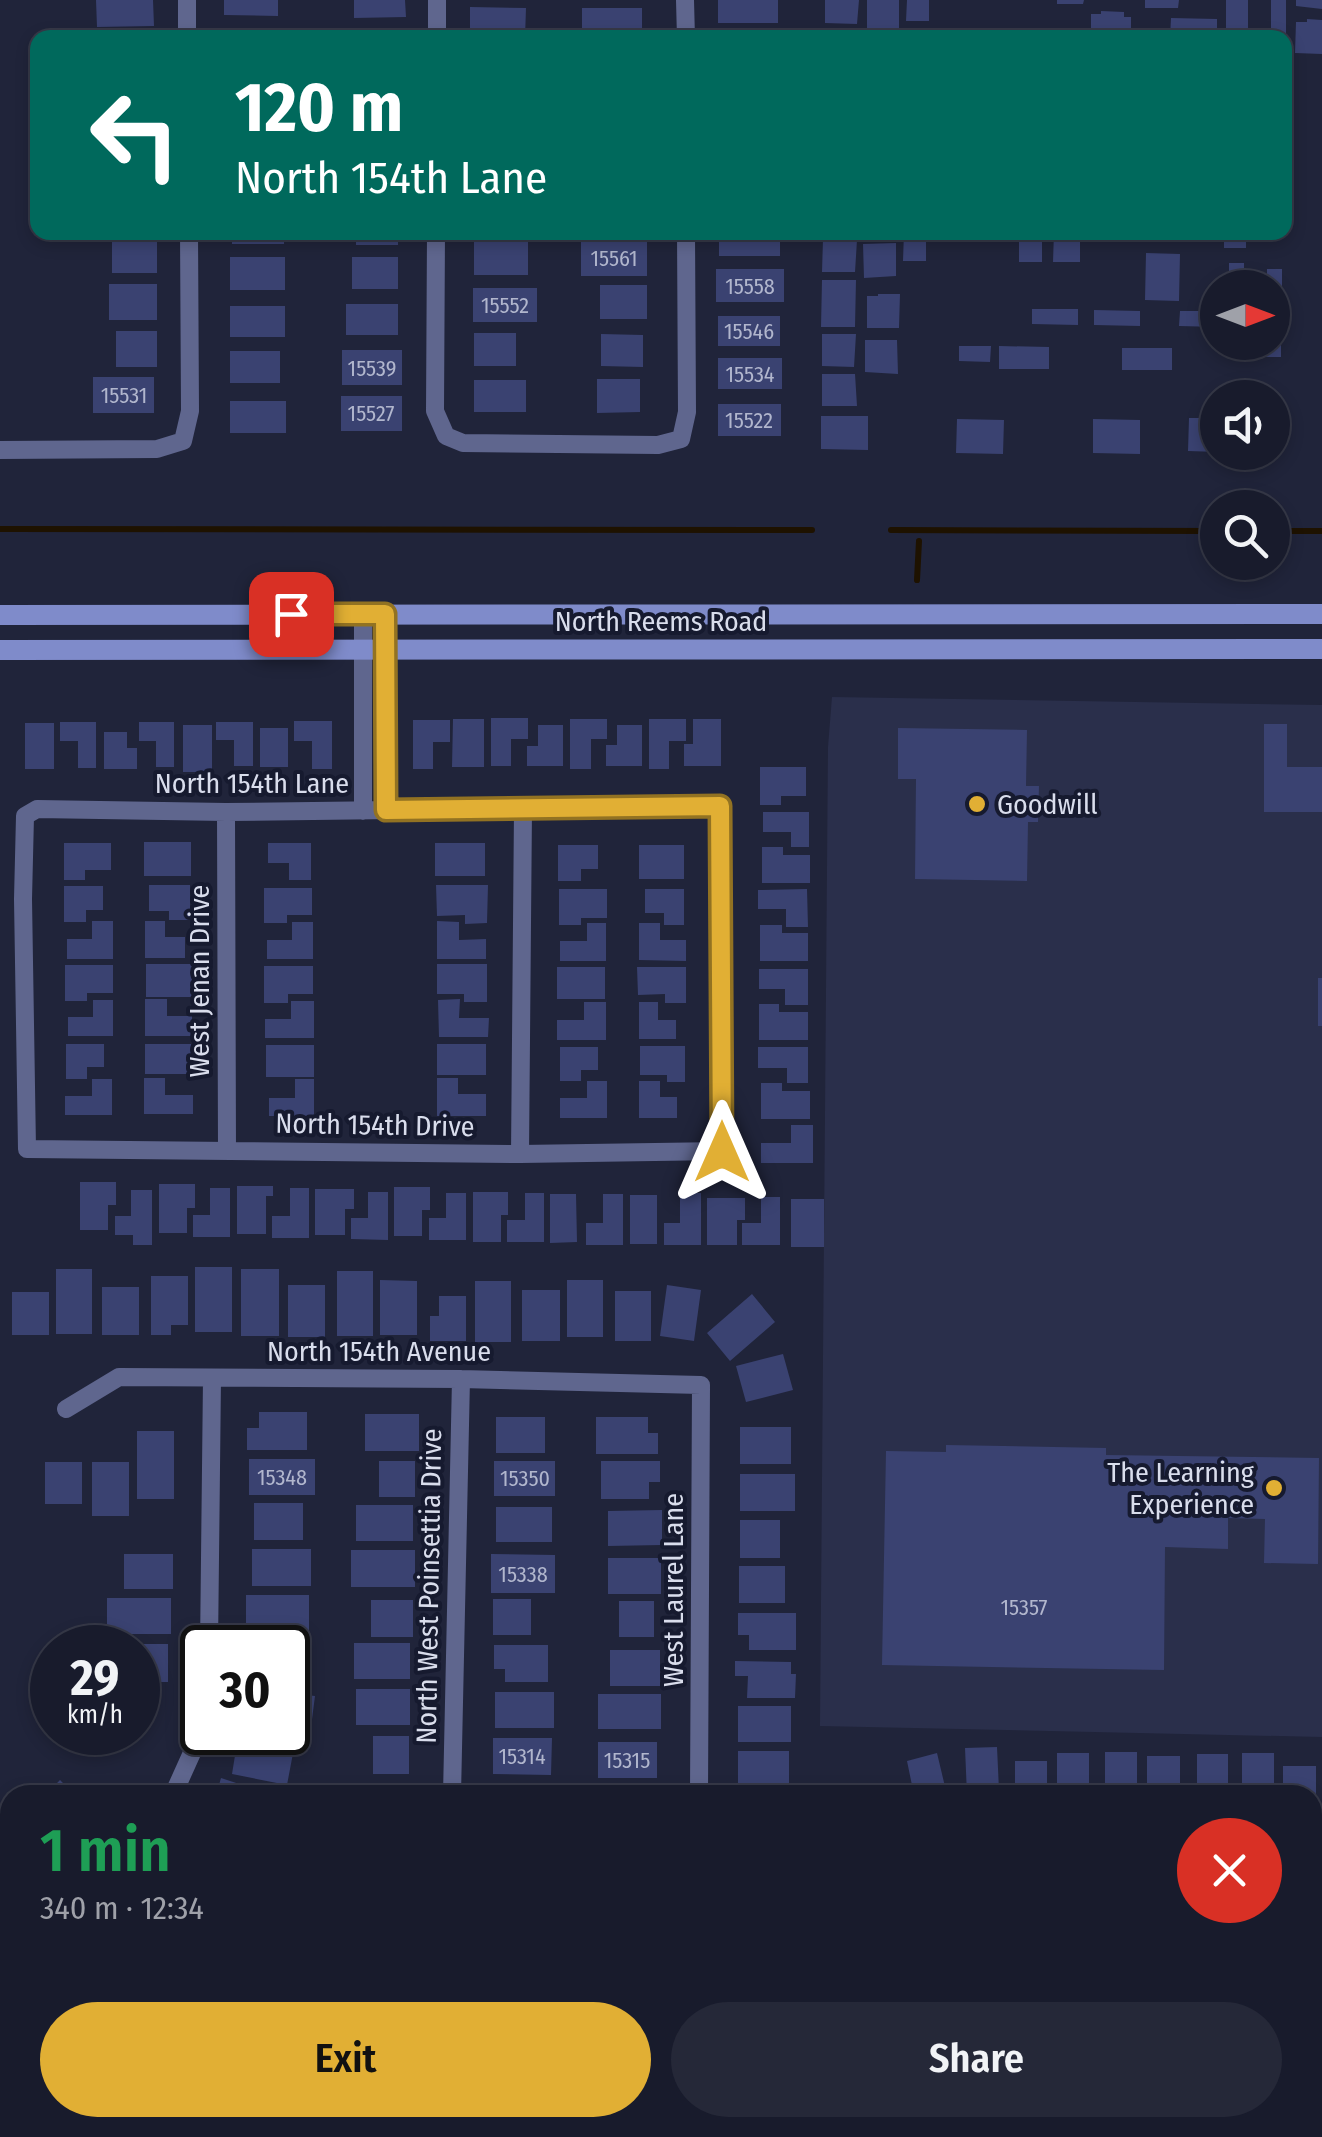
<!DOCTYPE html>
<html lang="en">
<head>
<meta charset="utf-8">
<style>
  body { margin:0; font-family:"Fira Sans Condensed",sans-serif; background:#252838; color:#f1f3f6; height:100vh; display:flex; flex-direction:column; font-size:38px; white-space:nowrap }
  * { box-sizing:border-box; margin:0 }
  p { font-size:32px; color:#9fa1a9 }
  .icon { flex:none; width:55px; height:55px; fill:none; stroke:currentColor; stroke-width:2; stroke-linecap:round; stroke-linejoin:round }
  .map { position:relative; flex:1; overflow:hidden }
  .sheet { position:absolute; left:0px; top:1785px; width:1322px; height:352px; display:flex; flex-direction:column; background:#181b2c; border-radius:30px 30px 0 0; box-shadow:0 5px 15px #0003,0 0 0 2px #363948 }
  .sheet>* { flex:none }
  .guide { position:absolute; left:30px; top:30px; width:1262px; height:210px; border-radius:20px; box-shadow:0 5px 15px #0003,0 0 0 2px #363948; background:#00695c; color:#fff; overflow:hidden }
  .needle { width:65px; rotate:90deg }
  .fabs { position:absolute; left:1200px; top:270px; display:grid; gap:20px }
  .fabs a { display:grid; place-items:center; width:90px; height:90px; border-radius:50%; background:#181b2c; box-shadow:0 5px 15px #0003,0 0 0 2px #363948; font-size:50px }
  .speed { position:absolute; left:30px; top:1625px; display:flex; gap:20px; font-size:50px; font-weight:700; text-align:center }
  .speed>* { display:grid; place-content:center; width:130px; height:130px; border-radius:50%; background:#181b2c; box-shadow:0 5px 15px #0003,0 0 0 2px #363948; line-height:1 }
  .speed small { font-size:25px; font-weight:400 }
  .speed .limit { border:5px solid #111; border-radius:15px; background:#fff; color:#111 }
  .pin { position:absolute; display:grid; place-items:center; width:85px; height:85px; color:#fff; margin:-42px; border-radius:20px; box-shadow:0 5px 15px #0006 }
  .me { position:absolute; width:110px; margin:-55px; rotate:0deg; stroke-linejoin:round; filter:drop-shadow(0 0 8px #0008) }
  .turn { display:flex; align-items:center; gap:35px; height:210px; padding:0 40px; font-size:45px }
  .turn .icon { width:130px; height:130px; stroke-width:2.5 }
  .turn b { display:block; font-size:70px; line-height:85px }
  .round { display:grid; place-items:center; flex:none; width:105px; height:105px; border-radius:52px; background:#252838 }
  .overview { display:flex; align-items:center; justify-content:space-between; height:170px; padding:0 40px }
  h1 { font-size:60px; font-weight:600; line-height:75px; color:#1e9e55 }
  .action { display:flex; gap:20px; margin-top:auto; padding:20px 40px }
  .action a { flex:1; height:115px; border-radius:60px; background:#e1af34; color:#111; font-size:40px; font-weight:600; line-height:115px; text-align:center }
  .action a+a { background:#252838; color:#f1f3f6 }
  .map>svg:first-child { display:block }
  .built { fill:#2a2f4b }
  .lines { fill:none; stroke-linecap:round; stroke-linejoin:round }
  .stream { stroke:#1e1200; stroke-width:6 }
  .building { fill:#3a4271 }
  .street { stroke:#5f668e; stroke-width:18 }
  .secondary { stroke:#7f8bca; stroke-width:20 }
  .route-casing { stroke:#927222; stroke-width:25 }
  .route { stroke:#e1af34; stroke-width:18 }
  .poi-dot { fill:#e1af34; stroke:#161a2f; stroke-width:4 }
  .labels { text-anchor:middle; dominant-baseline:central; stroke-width:8; stroke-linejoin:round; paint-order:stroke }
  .number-label { font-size:22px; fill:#b1b6cd }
  .street-label { font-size:28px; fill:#d9ddec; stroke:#161a2f }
  .poi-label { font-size:28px; fill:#d9ddec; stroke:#161a2f; text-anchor:start }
</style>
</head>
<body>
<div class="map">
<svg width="1322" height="2137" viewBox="0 0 1322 2137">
  <rect width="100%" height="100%" fill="#20243a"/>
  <!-- built -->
  <path class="built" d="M832,697L1322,705V1737L820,1726L828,747Z"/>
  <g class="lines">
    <!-- stream -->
    <path class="stream" d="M0,529L812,530
      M891,530L1218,531
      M1272,531H1322
      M917,580L919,541"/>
  </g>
  <!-- building -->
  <path class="building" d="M96,0H153L154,26L97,27Z
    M224,0H278V16L224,15Z
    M354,0H405L406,17L354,18Z
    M718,0H778V23H718Z
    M825,0H859L857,24L825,23Z
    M867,0H899V28L867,30Z
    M907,0H929V21H906Z
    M1057,0H1084L1083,4H1057Z
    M1145,0H1179L1178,8H1145Z
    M1226,0H1248V38H1226Z
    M1271,0H1286V37H1271Z
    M1296,0H1322V9L1296,6Z
    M470,7L526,8L525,38H470Z
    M582,8H642V38H582Z
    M1101,11L1124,12V17H1131V38H1101V34H1091V14H1101Z
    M1171,18L1217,19V38H1170Z
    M1307,19L1322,20V54L1295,53L1296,22H1307Z
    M395,28V38H340V30Z
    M228,29L292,30V38H228Z
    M825,31L859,32V38H825Z
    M232,232H284V244H232Z
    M356,232H398V245H356Z
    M719,232H780V256H719Z
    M904,232H926V261H903Z
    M1019,232H1045V237H1042V262H1019Z
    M1054,232H1080V262H1053Z
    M1224,232H1246V248H1224Z
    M112,236H157V273H112Z
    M823,239L857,240L855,272H822Z
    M581,240H647V276H581Z
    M474,242H528V275H474Z
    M896,243V276L864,278L863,244Z
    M1146,253L1180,254L1179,301L1145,300Z
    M230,257H285V290H230Z
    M352,257H398V289H352Z
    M1229,263H1244V288H1229Z
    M716,269H784V302H716Z
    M1267,269H1282V301H1272V288H1267Z
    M822,280H856L855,327H821Z
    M109,284H157V320H109Z
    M600,285H647V319H600Z
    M473,288H537V322H473Z
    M878,294H900L899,328H867V296H878Z
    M346,304H398V335H346Z
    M230,306H285V337H230Z
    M1032,309H1078V325L1032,324Z
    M1094,310L1140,311V326L1094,325Z
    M1180,311H1218V327L1179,326Z
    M718,316H780V346H718Z
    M1272,325H1281V357H1266V342H1272Z
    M116,331H157V367H116Z
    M474,333H516V366H474Z
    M601,334L643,335V367L601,366Z
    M822,334H856L854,367L822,366Z
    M865,340H897L898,374L865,372Z
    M959,346H991L990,362L959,361Z
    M999,346L1049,347V369H999Z
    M1122,348H1172V370H1122Z
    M342,350H402V385H342Z
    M230,351H280V383H230Z
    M718,358H782V389H718Z
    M822,374H855L857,406H822Z
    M93,377H154V413H93Z
    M597,379H640V412L597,413Z
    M474,380H526V412H474Z
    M341,396H402V431H341Z
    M230,401H286V433H230Z
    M718,404H781V436H718Z
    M821,416H868V450L821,449Z
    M1189,418H1218V452L1188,451Z
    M957,419L1004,420L1003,454L956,453Z
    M1093,419L1140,420V454L1093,453Z
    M491,718H528V739H511V766H491Z
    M453,719H484V767H452Z
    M570,719H607V739H591V769H570Z
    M649,719H686V741H669V769H649Z
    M693,719H721V766H684V744H693Z
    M413,720H450V742H433V769H413Z
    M294,721H332V769H312V741H294Z
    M60,722H96V768H78V741H60Z
    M139,722H174V767H156V741H139Z
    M216,722H253V766H234V740H216Z
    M25,723H54V769H25Z
    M1264,724H1287V767H1322V812H1264Z
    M183,725H212V772H183Z
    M538,725H563V766H527V746H538Z
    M617,725H642V766H606V745H617Z
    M260,728H288V767H260Z
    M898,728L1027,730L1026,786H1039L1038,822H1028L1027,881L915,879L916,779H898Z
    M104,732H127V748H137V769H104Z
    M760,767H806V796H781V805H760Z
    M763,812H809V847H791V832H763Z
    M144,842H191V876H144Z
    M64,843H111V870H85V880H64Z
    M268,843H311V880H289V863H268Z
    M435,843H485V876H435Z
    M558,845H598V869H581V881H558Z
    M639,845H684V879H639Z
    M762,847H783V855H810V883H762Z
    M149,885H190V920H169V911H149Z
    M436,885H488L487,923L465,924V915L437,916Z
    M64,886H103V910H86V922H64Z
    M264,888H312V915H287V923H264Z
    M559,889H607V918H581V925H559Z
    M645,889H684V925H664V913H645Z
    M807,889L808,927H786V909H758V890Z
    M92,921H113V959H67V939H92Z
    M145,921H165V937H185V958H145Z
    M437,921L459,922V940L486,939V959H437Z
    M292,922H313V959H267V940H292Z
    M587,923H606V961H560V941H587Z
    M639,923H660V940H686V961L639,960Z
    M760,925H782V933H808V961H760Z
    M146,964H192V997H146Z
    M437,964H487V1002H464V994H437Z
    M65,965H113V993H87V1001H65Z
    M264,966H313V994H288V1003H264Z
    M557,967H605V999H557Z
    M637,967H686V1003H665V994L638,995Z
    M759,969H808V1005H785V989H759Z
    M1318,978H1322V1026H1318Z
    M145,999H167V1016H192V1036H145Z
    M460,999L459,1018H489L488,1037H439L438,1000Z
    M93,1000H113V1036H68V1017H93Z
    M291,1001H314V1038H265V1019H291Z
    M584,1002H606V1040H557V1020H584Z
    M639,1002H658V1020H676V1039H639Z
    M759,1004H779V1012H808V1040H759Z
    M66,1044H104V1067H87V1079H66Z
    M145,1044H191V1074H145Z
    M437,1044H486V1075H437Z
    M266,1045H314V1077H266Z
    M640,1046H685V1082H667V1075H640Z
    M560,1047H598V1070H581V1081H560Z
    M758,1047H808V1083H787V1068H758Z
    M144,1078H165V1095H193V1114H144Z
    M437,1078H458V1094H486V1116H437Z
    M92,1079H112V1115H65V1096H92Z
    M295,1079H314V1116H269V1098H295Z
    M587,1081H607V1118H560V1098H587Z
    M639,1081H660V1097H677V1118H639Z
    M761,1083H782V1091H810V1119H761Z
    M791,1125H813V1163H761V1143H791Z
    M80,1182H116V1205H108V1230H80Z
    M159,1184H195V1208H187V1233H159Z
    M237,1186H273V1196H266V1234H237Z
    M394,1187H430V1210H422V1236H394Z
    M210,1188H230V1237H193V1215H210Z
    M290,1188H309V1238H272V1216H290Z
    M315,1189H354V1209H345V1235H315Z
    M131,1190H152V1245H133V1235H115V1216H131Z
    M368,1192H388V1240L351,1239V1218H368Z
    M473,1192H508V1215H501V1242H473Z
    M446,1193H466V1240H429V1218H446Z
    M525,1193H544V1242H507V1220H525Z
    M680,1193H701V1245H664V1223H680Z
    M550,1194H576L577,1242L550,1243Z
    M603,1194H623V1245H586V1223H603Z
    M630,1195H657V1244H630Z
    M761,1197H780V1245H742V1223H761Z
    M707,1198H745V1220H737V1245H707Z
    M791,1199H824V1247H791Z
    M195,1267H232V1332H195Z
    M56,1269H92V1334H56Z
    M241,1269H279V1336H241Z
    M337,1271H373V1336H337Z
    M151,1276H188V1325H171V1335H151Z
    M380,1280L417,1281V1335H380Z
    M567,1280H603V1337H567Z
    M475,1281H511V1342H475Z
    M288,1285H325V1337H288Z
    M667,1285L701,1290L694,1341L660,1336Z
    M102,1287H139V1335H102Z
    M522,1290H560V1341H522Z
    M615,1291H651V1341H615Z
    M12,1292H49V1335H12Z
    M752,1294L775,1322L730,1361L707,1333Z
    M439,1296H466V1341H430V1316H439Z
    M783,1354L793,1390L746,1402L736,1366Z
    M259,1412H307V1450H247V1428H259Z
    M365,1414H419V1451H365Z
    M496,1417H545V1453H496Z
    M596,1417H648V1433H658V1454H596Z
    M740,1427H791V1464H740Z
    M137,1431H174V1499H137Z
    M946,1445L1106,1448V1455L1319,1458L1318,1564L1264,1563L1265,1519L1228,1518V1549L1165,1547L1164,1670L882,1665L886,1451L946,1452Z
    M249,1459H315V1495H249Z
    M379,1461H415V1497H379Z
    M494,1461H555V1496H494Z
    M601,1461H660V1482H649V1499H601Z
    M45,1462H82V1504H45Z
    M92,1462H129V1516H92Z
    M740,1474H795V1511H740Z
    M254,1503H303V1540H254Z
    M356,1505H413V1541H356Z
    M496,1507H552V1542H496Z
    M662,1510V1545L608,1546V1511Z
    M740,1520H780V1558H740Z
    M252,1549H311V1586H252Z
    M351,1550H415V1587H351Z
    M124,1554H173V1589H124Z
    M491,1554L555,1555V1593H491Z
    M608,1558H661V1594H608Z
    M739,1566H785V1603H739Z
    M246,1595H309V1632H246Z
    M107,1598H171V1634H107Z
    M493,1599H531V1635H493Z
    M371,1600H413V1637H371Z
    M619,1601H654V1637H619Z
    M738,1613H796V1650H749V1635H738Z
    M354,1643H410V1679H354Z
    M138,1644H168V1682H138Z
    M247,1644H311V1681H288V1648H247Z
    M494,1645H548V1682H505V1669H494Z
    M610,1650H660V1686H610Z
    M735,1661L791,1662V1674H796L795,1698H747L748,1676H735Z
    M356,1689H410V1725H356Z
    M495,1692H554V1728H495Z
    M288,1693L315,1696L310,1735L288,1732Z
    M598,1694H661V1729H598Z
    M738,1706H791V1742H738Z
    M373,1736H409V1774H373Z
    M238,1737L294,1748L287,1785L232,1774Z
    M493,1738H552L551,1775L493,1774Z
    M598,1742H657V1778H598Z
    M997,1747L999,1790L990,1791V1795H967L965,1748Z
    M738,1751H789V1787H738Z
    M1105,1752H1137V1795H1105Z
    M937,1753L947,1795H914L907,1761Z
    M1057,1753H1089V1795H1057Z
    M1242,1753H1274V1795H1242Z
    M1197,1754H1228V1795H1197Z
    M1147,1756H1180V1795H1147Z
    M1015,1761H1047V1795H1015Z
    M1283,1766H1316V1813H1312V1795H1283Z
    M221,1778L270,1794V1795H216Z
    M60,1780L75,1795H45Z
    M376,1783H410V1795H376Z
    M488,1786H545V1795H488Z
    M603,1788H654V1795H603Z
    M0,1855L10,1865V1920L0,1910Z
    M1312,1905H1322V1936H1312Z
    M1312,1947H1322V1978H1312Z
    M1312,1989H1322V2019H1312Z
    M1312,2030H1322V2061H1312Z
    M0,2044L10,2054V2105L0,2095Z
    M1312,2072H1322V2103H1312Z
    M0,2108L10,2118V2126L0,2137Z
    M1312,2114H1322V2137H1286V2128H1312Z
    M70,2128H111L120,2137H61Z
    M187,2128H230L228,2137H209L186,2131Z
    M255,2128H260L270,2137H246Z
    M360,2128H414L405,2137H351Z
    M429,2128H433L442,2137H420Z
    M609,2128H639L648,2137H600Z
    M728,2128H769L760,2137H729L724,2132Z
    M778,2128H779L791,2137H770Z
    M1157,2128H1209V2133H1157Z"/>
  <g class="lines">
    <!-- street -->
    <path class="street" d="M187,0V38
      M685,0L686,38
      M437,38V0
      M436,232L435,411L446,436L463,443L658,445L681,439L687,412L686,232
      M0,450L157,449L183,441L190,411L189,232
      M363,614V811
      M385,614L386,810
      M720,806L722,1151L520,1154L27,1149L23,899L25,816L37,809L226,812Z
      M226,812L227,1151
      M520,1154L523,809
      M66,1409L119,1377L461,1379L701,1385L699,1795
      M209,1648L212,1378
      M173,1795L200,1735L202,1718
      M452,1795L461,1379
      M1312,1853H1322
      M0,1991L10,1980
      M491,2128L501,2137
      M849,2128L866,2137
      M552,2137L561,2128
      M998,2137V2128
      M1249,2137V2128"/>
    <!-- secondary -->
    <path class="secondary" d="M0,615L1322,614
      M0,650L1322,649"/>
  </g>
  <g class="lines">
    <defs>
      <path id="route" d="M291,614H385L386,810L720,806L722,1152"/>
    </defs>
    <!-- route casing -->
    <use href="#route" class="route-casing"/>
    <!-- route -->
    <use href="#route" class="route"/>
  </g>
  <!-- markers -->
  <g class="poi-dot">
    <circle cx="977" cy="804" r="10"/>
    <circle cx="1274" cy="1488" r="10"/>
  </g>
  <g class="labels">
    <!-- number labels -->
    <g class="number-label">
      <text x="614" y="258">15561</text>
      <text x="750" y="286">15558</text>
      <text x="505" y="305">15552</text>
      <text x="749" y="331">15546</text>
      <text x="372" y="368">15539</text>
      <text x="750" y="374">15534</text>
      <text x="124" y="395">15531</text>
      <text x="371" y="413">15527</text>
      <text x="749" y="420">15522</text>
      <text x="282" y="1477">15348</text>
      <text x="525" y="1478">15350</text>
      <text x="523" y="1574">15338</text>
      <text x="1024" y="1607">15357</text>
      <text x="522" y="1756">15314</text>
      <text x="627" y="1760">15315</text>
    </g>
    <!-- street labels -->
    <g class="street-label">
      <text x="661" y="621">North Reems Road</text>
      <text x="252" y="783">North 154th Lane</text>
      <text transform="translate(199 981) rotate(-90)">West Jenan Drive</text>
      <text transform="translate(375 1125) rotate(1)">North 154th Drive</text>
      <text x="379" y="1351">North 154th Avenue</text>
      <text transform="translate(429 1586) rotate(-89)">North West Poinsettia Drive</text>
      <text transform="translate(673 1590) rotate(-90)">West Laurel Lane</text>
    </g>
    <!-- poi labels -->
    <g class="poi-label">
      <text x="997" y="804">Goodwill</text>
      <text x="1254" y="1472" text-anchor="end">The Learning<tspan x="1254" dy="32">Experience</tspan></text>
    </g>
  </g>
</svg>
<div class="fabs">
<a><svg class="needle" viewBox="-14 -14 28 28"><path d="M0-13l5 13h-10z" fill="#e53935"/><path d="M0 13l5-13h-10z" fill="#9fa1a9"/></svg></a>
<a><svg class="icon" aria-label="sound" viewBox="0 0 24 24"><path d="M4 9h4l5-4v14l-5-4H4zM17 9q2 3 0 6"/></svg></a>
<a><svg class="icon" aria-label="search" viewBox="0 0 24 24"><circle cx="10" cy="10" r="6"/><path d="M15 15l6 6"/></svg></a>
</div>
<div class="speed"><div>29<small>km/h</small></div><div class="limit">30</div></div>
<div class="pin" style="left:291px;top:614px;background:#d93025"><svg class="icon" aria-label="arrive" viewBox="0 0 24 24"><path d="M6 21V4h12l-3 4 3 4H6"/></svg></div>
<svg class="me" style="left:722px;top:1152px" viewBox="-20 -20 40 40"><path d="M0-17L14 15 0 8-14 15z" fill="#e1af34" stroke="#fff" stroke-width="4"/></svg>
<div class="guide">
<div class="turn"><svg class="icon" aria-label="left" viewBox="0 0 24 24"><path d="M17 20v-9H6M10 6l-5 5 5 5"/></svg><div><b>120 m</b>North 154th Lane</div></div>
</div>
<section class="sheet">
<div class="overview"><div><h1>1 min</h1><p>340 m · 12:34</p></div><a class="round" style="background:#d93025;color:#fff"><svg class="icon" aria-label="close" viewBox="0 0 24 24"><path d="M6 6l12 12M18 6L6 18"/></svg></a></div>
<div class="action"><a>Exit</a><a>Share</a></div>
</section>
</div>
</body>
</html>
